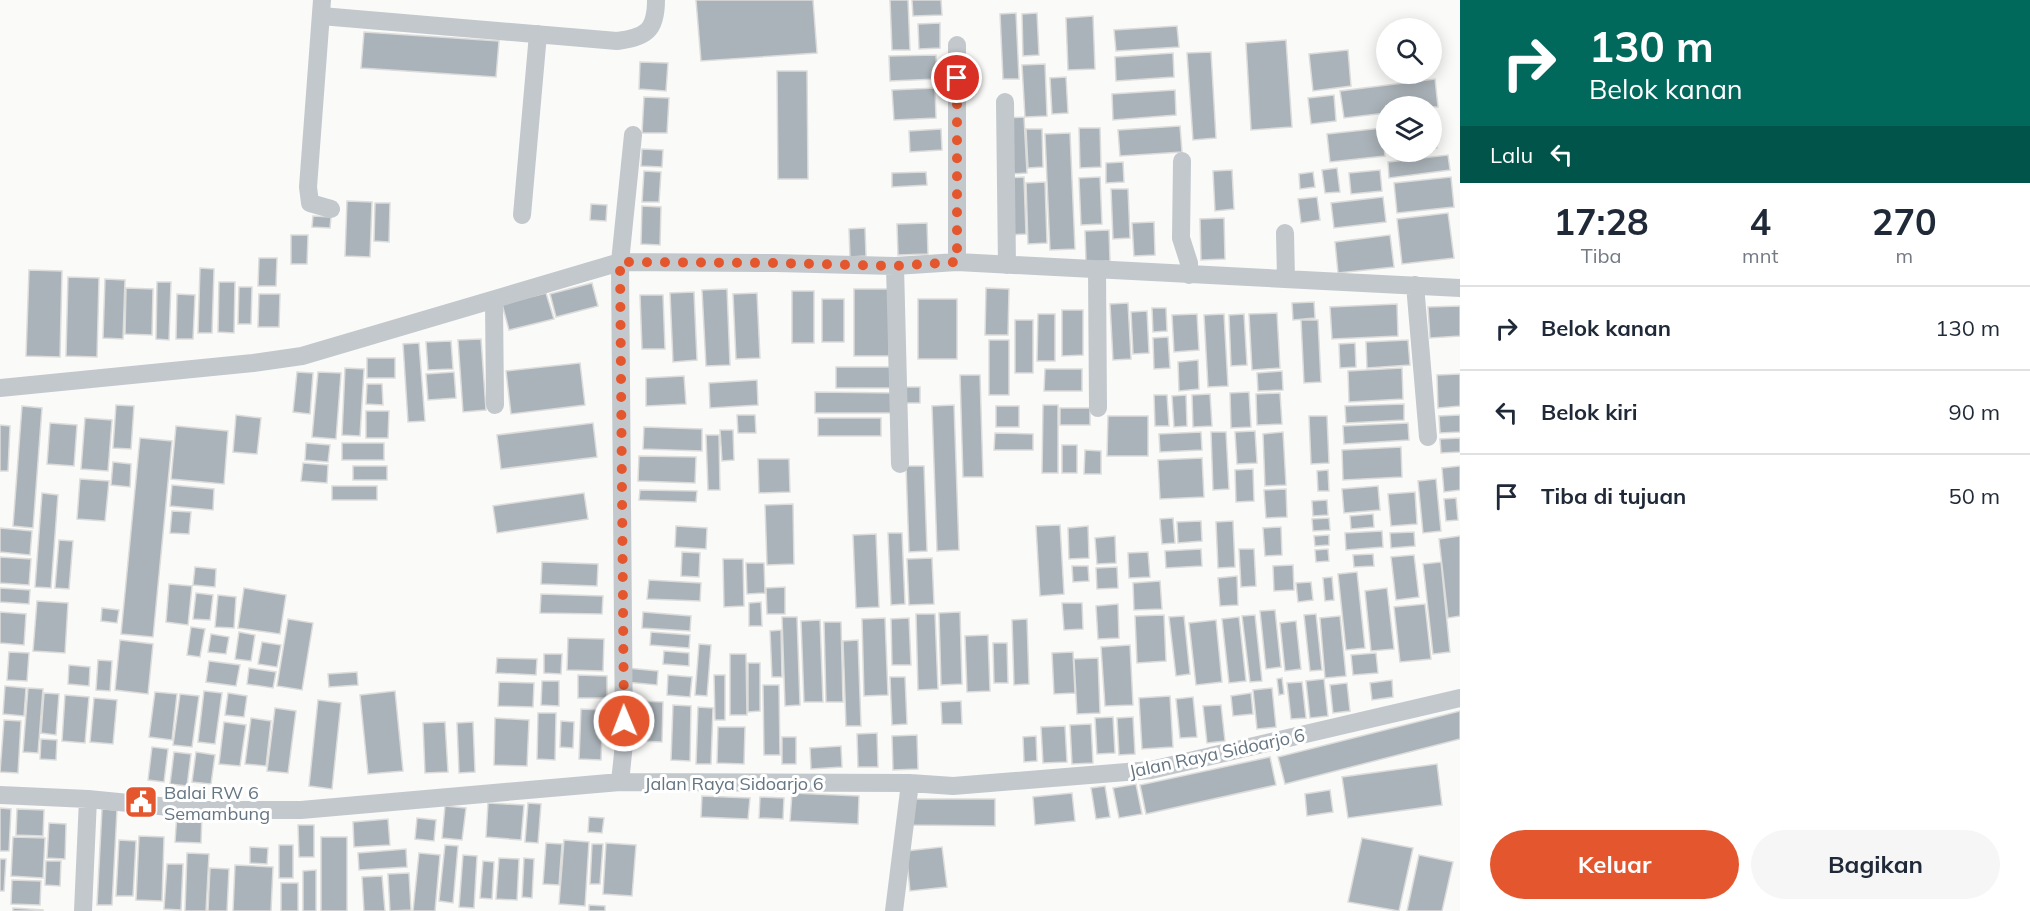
<!DOCTYPE html>
<html lang="id">
<head>
<meta charset="utf-8">
<style>
  body { margin:0; font-family:Mulish,sans-serif; background:#f6f6f7; color:#1f2937; height:100vh; display:flex; flex-direction:column; font-size:22px; white-space:nowrap }
  * { box-sizing:border-box; margin:0 }
  p { font-size:20px; color:#747a83 }
  .icon { flex:none; width:33px; height:33px; fill:none; stroke:currentColor; stroke-width:2; stroke-linecap:round; stroke-linejoin:round }
  .map { position:relative; flex:1; overflow:hidden }
  .panel { display:flex; flex-direction:column; background:#fff; width:570px }
  .panel>* { flex:none }
  .hud { background:#00695c; color:#fff; overflow:hidden }
  .tools { position:absolute; left:1376px; top:18px; display:grid; gap:12px }
  .tools a { display:grid; place-items:center; width:66px; height:66px; border-radius:50%; background:#fff; box-shadow:0 3px 15px #0003; font-size:30px }
  .pin { position:absolute; display:grid; place-items:center; width:51px; height:51px; color:#fff; margin:-26px; border:3px solid #fff; border-radius:50%; box-shadow:0 2px 6px #0007 }
  .me { position:absolute; width:66px; margin:-33px; rotate:359deg; stroke-linejoin:round; filter:drop-shadow(0 0 4px #0008) }
  .turn { display:flex; align-items:center; gap:21px; height:126px; padding:0 30px; font-size:27px }
  .turn .icon { width:78px; height:78px; stroke-width:2.5 }
  .turn b { display:block; font-size:42px; line-height:51px }
  .then { display:flex; align-items:center; height:57px; padding:0 30px; background:#0003; gap:12px; font-size:22px }
  .eta { display:flex; justify-content:space-evenly; align-items:center; height:102px; text-align:center }
  .eta b { font-size:36px; font-weight:700; line-height:42px }
  .primary-button { display:flex; gap:12px; margin-top:auto; padding:12px 30px }
  .primary-button a { flex:1; height:69px; border-radius:36px; background:#e4572e; color:#fff; font-size:24px; font-weight:700; line-height:69px; text-align:center }
  .primary-button a+a { background:#f6f6f7; color:#1f2937 }
  ul { padding:0; list-style:none }
  li { display:flex; align-items:center; gap:18px; height:84px; padding:0 30px; border-top:2px solid #e0e1e3 }
  li div { flex:1 }
  li b { display:block; font-size:22px }
  li em { font-style:normal }
  main { display:flex; flex:1; min-height:0 }
  .map>svg:first-child { display:block }
  .building { fill:#aab3b9; stroke:#dcdcda; stroke-width:1.5 }
  .lines { fill:none; stroke-linecap:round; stroke-linejoin:round }
  .street { stroke:#c3c8cc; stroke-width:18 }
  .route { stroke:#e4572e; stroke-width:10; stroke-dasharray:0 18 }
  .labels { text-anchor:middle; dominant-baseline:central; stroke-width:6; stroke-linejoin:round; paint-order:stroke }
  .street-label { font-size:18px; fill:#657683; stroke:#fff }
  .poi-label { font-size:18px; fill:#657683; stroke:#fff; text-anchor:start }
</style>
</head>
<body>
<main>
<div class="map">
<svg width="1460" height="911" viewBox="0 0 1460 911">
  <rect width="100%" height="100%" fill="#fafaf8"/>
  <!-- building -->
  <path class="building" d="M696,0H813L817,53L701,61Z
    M890,0H908L910,50H892Z
    M912,0H941L942,15L913,16Z
    M1016,13L1019,79H1003L1000,14Z
    M1037,13L1039,55L1023,56L1022,14Z
    M1093,16L1095,69L1068,70L1066,18Z
    M940,23V48L919,49L918,24Z
    M1177,26L1179,47L1116,51L1114,30Z
    M364,32L499,41L496,77L361,68Z
    M1286,40L1292,127L1251,130L1246,43Z
    M1348,50L1351,86L1313,91L1309,54Z
    M1211,52L1216,138L1193,140L1187,53Z
    M1173,53L1174,77L1116,81L1115,57Z
    M936,55L937,79L890,81L889,56Z
    M640,62L668,63L666,91L639,89Z
    M1045,64L1047,116L1025,117L1022,65Z
    M777,71H807L808,179H778Z
    M1066,77L1068,113L1052,114L1050,78Z
    M1435,79L1438,107L1386,106V113L1344,118L1340,91Z
    M935,88L936,118L894,120L892,90Z
    M1175,90L1176,115L1113,120L1112,94Z
    M1334,95L1336,121L1311,124L1308,98Z
    M644,97L669,98L667,133H642Z
    M1024,117L1027,173L1010,174L1007,118Z
    M1431,120H1433L1437,148H1431Z
    M1180,126L1182,152L1120,156L1118,130Z
    M1079,128H1100L1101,167L1080,168Z
    M1382,128L1385,156L1330,162L1327,134Z
    M941,129L942,150L910,152L909,131Z
    M1026,129H1042L1043,167L1028,168Z
    M1070,133L1075,249L1050,250L1045,134Z
    M642,149L663,150L662,167L641,166Z
    M1448,155L1450,170L1389,178L1388,162Z
    M1123,162L1124,182L1106,183V163Z
    M1337,168L1340,192L1325,193L1322,170Z
    M1232,170L1234,209L1215,211L1213,171Z
    M1380,170L1382,191L1351,194L1349,173Z
    M644,171L661,172L659,202H642Z
    M926,172L927,185L892,187V173Z
    M1313,172L1315,187L1300,189L1299,174Z
    M1024,177L1026,234L1009,235L1007,178Z
    M1100,177L1102,224L1081,225L1079,178Z
    M1451,177L1454,207L1397,213L1394,183Z
    M1045,182L1047,243L1028,244L1026,183Z
    M1111,189H1128L1130,238L1113,239Z
    M1317,197L1320,220L1301,223L1298,199Z
    M1383,197L1386,222L1334,228L1331,203Z
    M347,201L372,202L370,257L345,256Z
    M375,203H390L389,242L374,241Z
    M591,204L607,205L606,221L590,220Z
    M642,206L661,207L660,245L641,244Z
    M1448,213L1454,258L1402,264L1397,219Z
    M313,216L331,217L330,228L312,227Z
    M1224,218L1225,259L1201,260L1200,219Z
    M1154,222L1155,255L1134,256L1132,223Z
    M927,223L928,254L898,255L897,224Z
    M865,228L866,256L850,257L849,229Z
    M1109,230L1110,261L1086,262L1085,231Z
    M291,235H308L307,264H291Z
    M1390,235L1394,267L1338,273L1335,242Z
    M259,258H277L276,286H258Z
    M200,268L214,269L212,333H198Z
    M29,270L62,271L60,357L26,356Z
    M68,277L99,278L97,357L66,356Z
    M105,279L125,280L123,339L103,338Z
    M157,282H171L169,340L156,339Z
    M219,282H235L234,333L218,332Z
    M592,283L598,306L556,317L550,294Z
    M239,287H252L251,324H238Z
    M126,288L153,289L152,335L125,334Z
    M986,288L1009,289L1008,335H985Z
    M727,289L730,365L706,366L702,290Z
    M854,289H890L889,356H854Z
    M792,291H814V343H792Z
    M694,292L697,360L673,362L670,293Z
    M546,293L554,319L509,330L502,304Z
    M757,293L760,358L736,359L733,294Z
    M177,294L195,295L193,339H176Z
    M259,294H280L279,327H258Z
    M640,295H663L665,349H642Z
    M822,299H844V342H822Z
    M918,299H957V359H918Z
    M1314,302L1315,318L1293,320L1292,303Z
    M1128,303L1131,359L1113,360L1110,304Z
    M1397,304L1398,336L1332,339L1330,307Z
    M1460,306V336L1430,338L1428,307Z
    M1152,308H1166L1167,331L1153,332Z
    M1062,310H1083V355L1062,356Z
    M1147,311L1149,353L1133,354L1131,312Z
    M1277,313L1280,368L1252,370L1249,314Z
    M1038,314H1055V361H1037Z
    M1197,314L1199,350L1174,352L1172,315Z
    M1224,314L1228,386L1208,387L1204,315Z
    M1244,314L1247,365L1231,366L1229,315Z
    M1015,320H1033V373H1015Z
    M1301,320H1318L1321,382L1304,383Z
    M1168,337L1170,368L1154,369L1153,338Z
    M481,339L486,410L463,412L458,340Z
    M989,340H1009V395H989Z
    M1408,340L1410,365L1367,368L1366,342Z
    M451,341L453,369L428,370L426,342Z
    M419,343L425,421L408,422L403,344Z
    M1355,343L1356,367L1340,368L1339,344Z
    M367,358H395V378H367Z
    M1198,360L1199,389L1179,391L1178,362Z
    M580,363L585,405L511,414L506,371Z
    M836,367H891V388H836Z
    M345,368L364,369L360,436L342,435Z
    M1402,368L1403,399L1349,402L1348,371Z
    M1045,369H1082V391H1044Z
    M1282,371L1283,390L1258,391L1257,373Z
    M297,372L313,373L310,414L293,412Z
    M318,372L341,373L336,439L312,437Z
    M454,372L456,398L428,400L426,374Z
    M1460,374V406L1438,408L1437,375Z
    M960,375H980L983,477H963Z
    M684,376L686,404L646,406V378Z
    M757,380L758,405L710,408L709,383Z
    M367,384H382L383,405L366,404Z
    M901,387H920V403H901Z
    M815,392L895,393V413H815Z
    M1249,392L1251,427L1231,428L1230,393Z
    M1280,393L1282,424L1257,425L1256,394Z
    M1210,394L1212,426L1193,427L1192,395Z
    M1154,395H1167L1169,426H1155Z
    M1186,395L1187,426L1174,427L1172,396Z
    M1404,404V420L1346,423L1345,406Z
    M116,405L134,406L131,449L113,448Z
    M954,405L959,550L937,551L932,406Z
    M1043,405H1058V473H1042Z
    M22,406L42,408L33,528L13,526Z
    M996,406H1019V427H996Z
    M1060,408H1090V425H1060Z
    M366,411H389L388,438H366Z
    M236,415L261,418L257,454L233,452Z
    M737,415H755L756,433H738Z
    M1460,415V432L1440,433L1439,416Z
    M1108,416H1148V456H1107Z
    M1309,416H1327L1329,463L1311,464Z
    M85,418L112,420L108,471L81,469Z
    M818,418H881V436H818Z
    M50,423L77,425L74,466L47,464Z
    M593,423L597,457L501,469L497,435Z
    M1408,423L1409,440L1344,444L1343,426Z
    M0,425L10,426L8,471H0Z
    M176,426L228,431L224,484L171,479Z
    M644,427L702,429V451L643,449Z
    M720,430H733L734,460L722,461Z
    M1255,431L1257,463L1237,464L1235,432Z
    M1201,432L1202,450L1160,452L1159,434Z
    M1211,432H1226L1229,489L1213,490Z
    M1283,432L1286,485L1265,486L1263,434Z
    M995,433L1033,434V450H994Z
    M706,435H719L720,490H708Z
    M140,438L172,441L153,637L121,634Z
    M1460,438V452L1441,453L1440,439Z
    M306,443L330,445L328,462L305,460Z
    M342,443H384V460H342Z
    M1062,445H1077V473H1062Z
    M1401,447L1402,477L1343,480L1342,450Z
    M1085,450L1101,451V474H1084Z
    M639,456L696,457L695,483L638,481Z
    M1202,458L1204,497L1160,499L1158,460Z
    M758,459H789L790,492L759,493Z
    M113,462L131,464L130,487L111,485Z
    M303,463L328,465L327,483L301,481Z
    M353,466H387V480H353Z
    M906,466H924L927,551L909,552Z
    M1460,466V490L1444,492L1442,468Z
    M1253,469L1254,501L1236,502L1235,470Z
    M1328,470L1329,491H1318L1317,471Z
    M80,479L109,481L105,521L77,519Z
    M1436,479L1441,531L1423,533L1418,481Z
    M172,485L214,489L213,510L170,506Z
    M332,486H377V500H332Z
    M1378,486L1380,510L1344,513L1342,489Z
    M1286,489L1287,517L1266,518L1264,490Z
    M640,490L697,491L696,502L639,500Z
    M1415,492L1417,524L1391,526L1388,494Z
    M42,493L58,495L51,588L35,587Z
    M584,493L588,519L497,533L493,506Z
    M1456,498L1458,520L1446,521L1444,499Z
    M1327,500L1328,515L1313,516L1312,501Z
    M793,504L794,564L767,565L765,505Z
    M172,511L191,512L189,534L170,533Z
    M1373,514L1374,527L1351,529L1350,516Z
    M1173,518L1175,543L1162,544L1160,519Z
    M1329,518L1330,530L1313,531L1312,519Z
    M1201,521L1202,541L1178,543L1177,522Z
    M1233,521L1235,567L1218,568L1216,522Z
    M1060,525L1064,594L1040,596L1036,526Z
    M676,526L707,528L706,549L675,547Z
    M1088,526L1089,558L1069,559L1068,528Z
    M1281,527L1282,555L1265,556L1263,528Z
    M0,528L32,531L30,555L0,552Z
    M1382,531L1383,547L1346,550L1345,533Z
    M1414,532L1415,546L1391,548L1390,533Z
    M888,533H902L905,604L891,605Z
    M876,534L879,607L856,608L853,535Z
    M1329,535V545L1315,546L1314,536Z
    M1115,536L1116,563L1097,564L1095,538Z
    M1460,536V616L1448,618L1439,539Z
    M59,540L73,541L69,589L55,588Z
    M1201,549L1202,566L1166,568L1165,551Z
    M1239,549H1254L1256,586L1241,587Z
    M1328,549L1329,561L1316,562L1315,550Z
    M682,552L700,553L699,577L681,576Z
    M1148,552L1150,577L1129,578L1128,553Z
    M1373,554L1374,566L1354,567L1353,555Z
    M1414,555L1419,597L1396,600L1391,557Z
    M0,557L31,559L29,585L0,583Z
    M932,558L934,604L909,605L907,559Z
    M723,559H743L744,606L724,607Z
    M542,562L598,564L597,586L541,584Z
    M1441,562L1450,652L1433,654L1423,564Z
    M746,563H764L765,593L747,594Z
    M1293,565L1294,590L1274,591L1273,566Z
    M1072,566H1088L1089,581L1073,582Z
    M195,567L216,569L215,587L193,585Z
    M1117,567L1118,588L1097,589L1096,568Z
    M1357,572L1365,648L1346,650L1338,574Z
    M1237,576L1238,605L1220,606L1218,578Z
    M1332,577L1334,600L1325,601L1323,578Z
    M649,580L701,583L700,601L647,599Z
    M1160,581L1162,609L1134,610L1133,583Z
    M1311,582L1313,600L1298,602L1296,583Z
    M169,584L192,586L188,625L166,622Z
    M785,587V614H767L766,588Z
    M0,588L30,590L29,604L0,602Z
    M244,588L286,595L280,634L238,628Z
    M1387,588L1394,649L1371,651L1365,591Z
    M196,593L213,595L210,620L193,619Z
    M541,594L603,596L602,614L540,613Z
    M218,595L236,597L234,628L215,627Z
    M37,601L68,603L65,653L33,651Z
    M761,602L762,626H749V603Z
    M1062,603H1082L1083,629L1064,630Z
    M1118,604L1119,638L1098,639L1096,606Z
    M1425,604L1431,659L1400,662L1394,607Z
    M102,608L119,610L117,623L101,621Z
    M1275,610L1281,667L1266,669L1260,611Z
    M0,612L26,614L24,645L0,643Z
    M643,612L691,616L690,631L642,628Z
    M960,612L962,684L941,685L939,613Z
    M916,614H935L938,689L918,690Z
    M1316,614L1322,670L1310,671L1304,615Z
    M1164,615L1166,661L1137,663L1135,616Z
    M1255,615L1262,681L1250,682L1242,616Z
    M1184,616L1190,674L1176,676L1169,617Z
    M1340,616L1346,676L1325,678L1320,618Z
    M782,617H797L800,705L785,706Z
    M1239,617L1246,681L1229,683L1222,619Z
    M885,618L888,695L864,696L862,619Z
    M909,618L911,665H892L891,619Z
    M288,619L313,623L302,690L277,686Z
    M1027,619L1029,684L1014,685L1012,620Z
    M820,620L823,702H804L801,621Z
    M1216,620L1222,682L1196,685L1189,623Z
    M1296,621L1301,669L1285,671L1280,623Z
    M824,622H841L843,702H826Z
    M191,627L205,629L200,657L187,655Z
    M781,630L782,677H772L770,631Z
    M239,632L255,635L251,661L235,659Z
    M651,632L690,635L689,648L650,645Z
    M211,634L229,637L226,654L208,652Z
    M988,635L990,691L967,692L965,636Z
    M568,638L604,639L603,671L567,670Z
    M120,640L153,644L148,694L115,690Z
    M858,640L861,726H846L843,641Z
    M262,642L281,645L277,667L258,664Z
    M993,643H1007L1008,683H994Z
    M699,644L711,645L707,696L695,695Z
    M1130,645L1133,705L1105,706L1101,647Z
    M664,651L689,653V666L663,664Z
    M9,652L29,653L27,681L7,680Z
    M1073,652L1075,693L1054,694L1052,653Z
    M1376,653L1378,673L1353,675L1351,655Z
    M544,654H562L561,674L544,673Z
    M730,654H746L747,715H730Z
    M497,658L537,659L536,675L496,673Z
    M1098,658L1100,713L1077,714L1074,659Z
    M98,660L112,661L110,691L96,690Z
    M209,661L240,665L236,686L206,682Z
    M748,663H760V711L748,712Z
    M69,665L90,667L89,686L68,684Z
    M249,668L276,672L273,688L247,684Z
    M627,668L658,671L657,685L626,682Z
    M357,672L358,685L329,687L328,674Z
    M578,675L607,676V698H578Z
    M668,675L692,677L690,697L667,695Z
    M714,675H725V720H715Z
    M890,677H905L907,724L892,725Z
    M1282,678L1284,694L1279,695L1277,679Z
    M1324,679L1328,716L1310,718L1306,681Z
    M1392,680L1393,697L1372,700L1370,683Z
    M542,681H559V706L541,705Z
    M499,682L534,683L533,707L498,706Z
    M1302,682L1306,718L1291,719L1287,683Z
    M1347,683L1350,711L1333,713L1330,685Z
    M763,685H779L780,755H764Z
    M5,686L26,688L24,716L3,714Z
    M28,688L43,689L38,753L23,752Z
    M1272,688L1276,727L1257,729L1253,690Z
    M204,691L222,693L215,744L198,742Z
    M395,691L403,771L368,774L360,695Z
    M155,692L177,694L172,740L149,737Z
    M44,693L59,694L56,735L41,733Z
    M228,693L247,696L244,717L225,715Z
    M1251,693L1253,714L1233,716L1231,696Z
    M180,694L199,696L192,747L173,745Z
    M65,695L89,697L85,743L62,741Z
    M1170,696L1173,747L1142,749L1139,698Z
    M1193,697L1197,737L1180,738L1176,699Z
    M94,698L117,700L113,744L90,742Z
    M318,700L341,703L332,789L309,786Z
    M638,701L663,702L662,742L637,741Z
    M961,701L962,724H942L941,702Z
    M673,705L691,706L690,761L671,760Z
    M1221,705L1225,741L1207,743L1203,706Z
    M698,707L713,708L711,764H696Z
    M275,708L296,711L288,773L267,771Z
    M581,709L603,710L601,760L579,759Z
    M1460,711V739L1285,784L1278,757Z
    M538,713H556L555,760L537,759Z
    M1113,717L1115,753L1097,754L1095,718Z
    M1133,717L1135,754L1119,755L1117,718Z
    M251,718L271,721L266,766L245,764Z
    M495,718L529,720L527,766L494,765Z
    M4,720L21,721L18,773L0,772Z
    M561,721L574,722L573,748L560,747Z
    M224,722L246,725L240,766L219,764Z
    M445,722L448,772L425,773L423,723Z
    M473,722L475,772L459,773L457,723Z
    M1091,724L1093,763L1072,764L1070,725Z
    M1065,726L1067,762L1043,763L1041,727Z
    M718,727H745L744,764L717,763Z
    M877,733L878,767H858L857,734Z
    M917,735L918,769L893,770L892,736Z
    M1036,736L1037,761L1024,762L1023,737Z
    M782,737H796V764H782Z
    M41,739L57,740L56,760L40,759Z
    M841,746L842,767L811,769L810,748Z
    M152,747L168,749L164,782L148,780Z
    M174,752L191,754L187,786L170,784Z
    M196,752L215,755L211,784L192,782Z
    M1270,757L1276,785L1146,814L1140,785Z
    M1437,764L1442,805L1348,818L1342,777Z
    M1136,784L1142,814L1119,818L1113,788Z
    M1105,786L1110,817L1096,819L1091,788Z
    M1330,790L1333,812L1307,816L1305,794Z
    M792,793L859,796L858,824L790,821Z
    M1072,793L1075,821L1035,825L1033,797Z
    M702,796L750,798L748,819L701,817Z
    M760,797L784,798L783,819L759,818Z
    M911,799H995V826L911,825Z
    M488,803L524,805L521,840L486,837Z
    M528,803L541,804L538,843L525,842Z
    M445,806L466,808L462,840L442,838Z
    M0,808L11,809L9,851H0Z
    M17,809L44,810L43,836L16,835Z
    M102,809L117,810L112,905H97Z
    M177,813L202,814L201,843L175,842Z
    M589,817L604,818L602,833L588,832Z
    M417,818L436,820L434,841L415,839Z
    M388,819L390,845L354,847L353,822Z
    M49,823L66,824L65,859L47,858Z
    M298,825H314V857H299Z
    M139,836L164,837L162,901L136,900Z
    M13,837L45,838L43,878L11,876Z
    M321,837H347V911H321Z
    M1362,838L1413,848L1399,911L1348,902Z
    M119,840L136,841L133,896H116Z
    M564,840L589,842L585,906L559,904Z
    M546,843L562,844L559,885L543,884Z
    M606,843L636,845L632,896L603,894Z
    M592,844H603L600,884H590Z
    M279,845H293V878H279Z
    M445,845L458,846L453,903L439,901Z
    M250,847L268,848L267,864L250,863Z
    M942,847L947,887L910,891L906,851Z
    M406,849L407,867L359,870L358,853Z
    M187,853L209,854L206,911H185Z
    M419,853L440,855L435,911H413Z
    M463,855L477,856L474,908L459,907Z
    M1419,855L1453,862L1442,911H1407Z
    M499,858L519,859L517,900L496,899Z
    M524,858L534,859L532,898L522,897Z
    M0,859H6L4,891H0Z
    M46,861H61L60,886L45,885Z
    M483,861L494,862L492,899L480,898Z
    M167,864H183L181,910L164,909Z
    M235,865L273,867L271,911H233Z
    M210,868L229,869L227,911H208Z
    M316,870V911H303V871Z
    M409,873L411,910L390,911L388,874Z
    M382,876L385,911H364L362,877Z
    M12,880L41,881L40,905L11,904Z
    M281,883H298V911H281Z
    M589,905L605,906V911H589Z
    M13,908L43,910V911H13Z"/>
  <g class="lines">
    <!-- street -->
    <path class="street" d="M322,0L308,187L310,203L331,209
      M321,16L617,41C646,37 656,31 656,0
      M957,45V262
      M1005,102L1007,265
      M1182,161L1181,238L1189,263V275
      M522,215L538,34
      M1285,233L1286,279
      M895,266L900,464
      M1097,270L1098,408
      M1415,285L1428,437
      M494,301L495,405
      M0,388L253,363L302,356L620,262L776,263L895,266L957,262L1460,288
      M620,782L624,744L620,262L633,135
      M0,795L88,799L200,810H301L620,782L910,783L953,786L1151,770L1460,698
      M83,911L88,799
      M894,911L910,783"/>
  </g>
  <g class="lines">
    <!-- route -->
    <path class="route" d="M624,721L620,262L776,263L895,266L957,262V78"/>
  </g>
  <!-- icons -->
  <defs>
    <symbol id="civic-square" viewBox="-11 -11 22 22"><rect x="-9" y="-9" width="18" height="18" rx="4" fill="#e4572e" stroke="#fff"/><path d="M-.6-6.5H3V-4.5H.6V-3L4-1V1h2V6H-6V1h2V-1L-.6-3ZM-1.2 2.5V6h2.4V2.5Z" fill="#fff"/></symbol>
  </defs>
  <g fill-rule="evenodd">
    <use href="#civic-square" x="122" y="783" width="38" height="38"/>
  </g>
  <g class="labels">
    <!-- street labels -->
    <g class="street-label">
      <text transform="translate(1217 753) rotate(-12)">Jalan Raya Sidoarjo 6</text>
      <text x="734" y="783">Jalan Raya Sidoarjo 6</text>
    </g>
    <!-- poi labels -->
    <g class="poi-label">
      <text x="164" y="792">Balai RW 6<tspan x="164" dy="21">Semambung</tspan></text>
    </g>
  </g>
</svg>
<div class="tools">
<a><svg class="icon" aria-label="search" viewBox="0 0 24 24"><circle cx="10" cy="10" r="6"/><path d="M15 15l6 6"/></svg></a>
<a><svg class="icon" aria-label="layers" viewBox="0 0 24 24"><path d="M12 4l9 5-9 5-9-5zM3 14l9 5 9-5"/></svg></a>
</div>
<div class="pin" style="left:957px;top:78px;background:#d93025"><svg class="icon" aria-label="arrive" viewBox="0 0 24 24"><path d="M6 21V4h12l-3 4 3 4H6"/></svg></div>
<svg class="me" style="left:624px;top:721px" viewBox="-20 -20 40 40"><circle r="17" fill="#e4572e" stroke="#fff" stroke-width="3"/><path d="M0-11L8 9 0 5-8 9z" fill="#fff"/></svg>
</div>
<section class="panel">
<div class="hud">
<div class="turn"><svg class="icon" aria-label="right" viewBox="0 0 24 24"><path d="M7 20v-9h11M14 6l5 5-5 5"/></svg><div><b>130 m</b>Belok kanan</div></div>
<div class="then">Lalu<svg class="icon" aria-label="left" viewBox="0 0 24 24"><path d="M17 20v-9H6M10 6l-5 5 5 5"/></svg></div>
</div>
<div class="eta">
<div><b>17:28</b><p>Tiba</p></div>
<div><b>4</b><p>mnt</p></div>
<div><b>270</b><p>m</p></div>
</div>
<ul>
<li><svg class="icon" aria-label="right" viewBox="0 0 24 24"><path d="M7 20v-9h11M14 6l5 5-5 5"/></svg><div><b>Belok kanan</b></div><em>130 m</em></li>
<li><svg class="icon" aria-label="left" viewBox="0 0 24 24"><path d="M17 20v-9H6M10 6l-5 5 5 5"/></svg><div><b>Belok kiri</b></div><em>90 m</em></li>
<li><svg class="icon" aria-label="arrive" viewBox="0 0 24 24"><path d="M6 21V4h12l-3 4 3 4H6"/></svg><div><b>Tiba di tujuan</b></div><em>50 m</em></li>
</ul>
<div class="primary-button"><a>Keluar</a><a>Bagikan</a></div>
</section>
</main>
</body>
</html>
